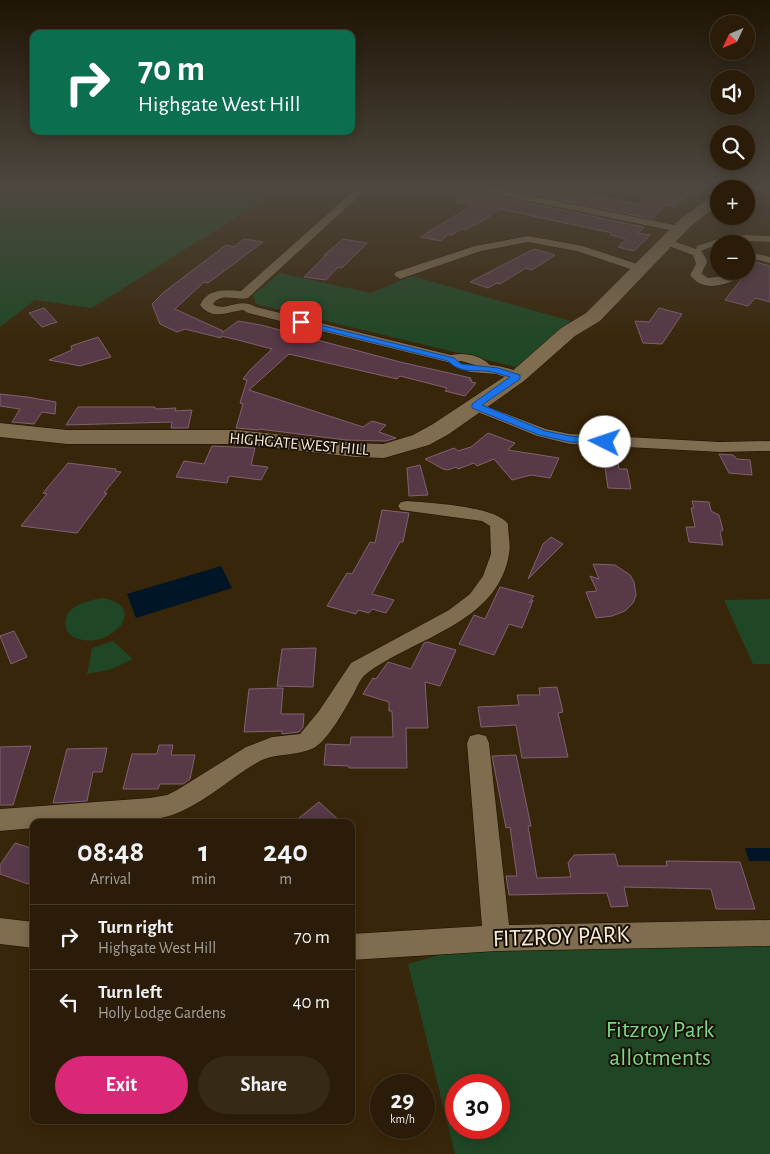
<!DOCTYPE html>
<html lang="en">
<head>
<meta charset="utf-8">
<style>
  body { margin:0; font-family:"Alegreya Sans",sans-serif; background:#362916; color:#f1f3f6; height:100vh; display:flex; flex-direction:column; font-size:19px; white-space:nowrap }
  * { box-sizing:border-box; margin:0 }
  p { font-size:16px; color:#a5a19c }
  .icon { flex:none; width:28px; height:28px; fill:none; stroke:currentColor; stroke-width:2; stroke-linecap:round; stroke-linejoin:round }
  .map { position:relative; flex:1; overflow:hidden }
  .drawer { position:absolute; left:30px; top:819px; width:325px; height:305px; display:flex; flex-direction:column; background:#2a1c08; border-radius:10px; box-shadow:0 2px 12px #0003,0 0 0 1px #463a29 }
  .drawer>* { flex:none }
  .hud { position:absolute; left:30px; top:30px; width:325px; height:105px; border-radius:10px; box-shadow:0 2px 12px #0003,0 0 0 1px #463a29; background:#0b6e4f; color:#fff; overflow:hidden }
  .needle { width:32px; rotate:226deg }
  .tools { position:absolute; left:710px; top:15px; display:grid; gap:10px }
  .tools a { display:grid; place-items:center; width:45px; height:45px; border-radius:50%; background:#2a1c08; box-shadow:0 2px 12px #0003,0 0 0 1px #463a29; font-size:25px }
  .speed { position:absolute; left:370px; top:1074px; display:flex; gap:10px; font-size:25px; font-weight:700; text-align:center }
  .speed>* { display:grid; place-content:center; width:65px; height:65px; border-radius:50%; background:#2a1c08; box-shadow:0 2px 12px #0003,0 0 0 1px #463a29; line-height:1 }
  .speed small { font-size:12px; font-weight:400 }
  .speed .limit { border:8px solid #d22; background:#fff; color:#111 }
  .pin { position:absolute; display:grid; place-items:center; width:42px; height:42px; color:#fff; margin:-21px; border-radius:10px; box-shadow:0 2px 8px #0006 }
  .me { position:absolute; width:55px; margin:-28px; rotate:274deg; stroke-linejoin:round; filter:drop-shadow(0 0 4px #0008) }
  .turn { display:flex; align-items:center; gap:18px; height:105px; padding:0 25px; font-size:22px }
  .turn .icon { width:65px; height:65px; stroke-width:2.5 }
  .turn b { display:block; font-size:35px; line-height:42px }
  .eta { display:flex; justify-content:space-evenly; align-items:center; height:85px; text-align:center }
  .eta b { font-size:30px; font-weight:700; line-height:35px }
  .primary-button { display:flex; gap:10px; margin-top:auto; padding:10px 25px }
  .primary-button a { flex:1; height:58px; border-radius:30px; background:#db2777; color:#fff; font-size:20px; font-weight:700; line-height:58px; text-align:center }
  .primary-button a+a { background:#362916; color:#f1f3f6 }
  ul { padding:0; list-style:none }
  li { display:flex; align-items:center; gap:15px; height:65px; padding:0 25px; border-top:1px solid #463a29 }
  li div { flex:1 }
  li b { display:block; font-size:19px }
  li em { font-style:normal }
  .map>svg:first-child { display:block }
  .green { fill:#1f4725; fill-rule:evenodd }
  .water { fill:#001526 }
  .building { fill:#573948; stroke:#826071 }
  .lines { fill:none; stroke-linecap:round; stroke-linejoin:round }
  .street-casing { stroke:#1c0f00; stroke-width:1 }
  .secondary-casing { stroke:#1c0f00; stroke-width:1 }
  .street { fill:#806c4f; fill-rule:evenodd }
  .secondary { fill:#806c4f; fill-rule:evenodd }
  .route { fill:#1a73e8; stroke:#114b97 }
  .labels { text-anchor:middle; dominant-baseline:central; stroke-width:4; stroke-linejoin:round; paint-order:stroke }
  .far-street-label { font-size:16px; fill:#f8eddd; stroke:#191106 }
  .near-street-label { font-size:24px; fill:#f8eddd; stroke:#191106 }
  .near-park-label { font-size:24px; fill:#79d887; stroke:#191106 }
</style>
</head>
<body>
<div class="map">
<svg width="770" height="1154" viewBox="0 0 770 1154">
  <rect width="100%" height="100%" fill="#38260a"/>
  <!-- green -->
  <path class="green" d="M0,186H286L92,308L35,300L0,327Z
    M280,273L371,293L412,276L571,321L516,367L256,304L253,295Z
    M103,598C149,607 112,646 83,640C75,638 67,636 66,627C61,607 88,600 103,598Z
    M770,599V664H753L724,600Z
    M113,641L133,659L112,669L87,674L92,648Z
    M770,933V1154H455L408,964L497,938ZM456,1085H499V1128H456Z"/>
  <!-- water -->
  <path class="water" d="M221,566L232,588L136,618L127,594Z
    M745,848H770V861H749Z"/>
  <!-- building -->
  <path class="building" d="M458,186H464L471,191L644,227L638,233L650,235L634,251L618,247L627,239L610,235L612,233L500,209L476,225H473L466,230L461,229L452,235L448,234L441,241L420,237L473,205L457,202Z
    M492,186H542L636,204L656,186H676L693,189L675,207L666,205L652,219Z
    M244,239L263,242L208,283L204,282L175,309L223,331L222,333L238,321L261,325L400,362L471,378L469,380H472L471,382L476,383L465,396L445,391L447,388L400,376L397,379L289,354L249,390L363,427L372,421L386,425L379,432L396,438L386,441L346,440L259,429V430L236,428L243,404L240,403L247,380L243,379L250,370L272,349L238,340L221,336V338L185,329L177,332L160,324L152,304L164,292L226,245L234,247Z
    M343,239L367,243L342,268L338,267L326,280L304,277L326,255H324Z
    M534,249L555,255L532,270L526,268L500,284L497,283L488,288L470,282Z
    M755,262L770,266V302L755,298L748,306L725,300Z
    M44,308L57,322L42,327L29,313Z
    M659,308L682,314L662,344L643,343L635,321L649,322Z
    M98,337L111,357L80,366L49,360L72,350L71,346Z
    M0,394L27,397L56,402L55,414L42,412L34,424L12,422L20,409L0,406Z
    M78,407H155V409L176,408L175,411L192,410L188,428H171L172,422L66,425Z
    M488,433L515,443L508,450L559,458L550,478L531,475L512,480L494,459L477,466L474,463L458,469L456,467L448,470L443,469L425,459L454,448L458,451L471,447Z
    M212,446L255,448L251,465L268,467L261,480L229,476L227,483L176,477L184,461L204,464Z
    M719,454L733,455L737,459L750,460L752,475L729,473Z
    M604,461L618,462L619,469H627L631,489L608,488Z
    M68,463L116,469L115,471L121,472L104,493H107L77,533L21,526L47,494L43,493Z
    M420,465L428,495L409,496L407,468Z
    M692,501L709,502L711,511L719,515L723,530L720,532L723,545L689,542L686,527H695L691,508H694Z
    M382,510L409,513L403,542H400L372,594L394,600L386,613L372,609L369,613L358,610L356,614L327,606L347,573L352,574L370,542L375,543Z
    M551,537L563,544L528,579L543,544Z
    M593,564L615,565L630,575L634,582L636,595L633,603L625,611L612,616L596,618L586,592L597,591L590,576L599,579Z
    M500,587L534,596L529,603L533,600L522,628L509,624L494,655L459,644L474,615L485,619Z
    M14,631L27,657L11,664L0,636Z
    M427,642L456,650L440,686L425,682L428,728H406L407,768H349V766L324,765L326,744L350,745L351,737H393L392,711H389V702L363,694L373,678L376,679L388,662L411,669L424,643Z
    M316,648L313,687L277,686L282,649Z
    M557,687L563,712L558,713L568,757L522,758L516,725L481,727L478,707L519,705L517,695H540L539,688Z
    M283,688L281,714H304L303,727L299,732L282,734V731L244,732L249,689Z
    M159,745H173L171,755H195L190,779L183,784H160L158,789H123L132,754H157Z
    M31,746L13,805H0V747Z
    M107,748L102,772H93L87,801L53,803L67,749Z
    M516,755L531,826H528L537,878L571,877L568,863L574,855L615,854L618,866H667L666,861L740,862L755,909H716L711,889L624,887L628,906L611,907L607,893L509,895L506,876H517L510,827L506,828L492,756Z
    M319,802L341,822H294Z
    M15,843L34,849V875L28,884L0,874V865Z"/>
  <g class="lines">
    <defs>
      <path id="street" d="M359,186H370L248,298C236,301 221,292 213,304C225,313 238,296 256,307L451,355C464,352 481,355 490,365C501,366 517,369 524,377L522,380L517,381L496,374L469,372L467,369L469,366L475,365L461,361L451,363L248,313L243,310C227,312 212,321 200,305C208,288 225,290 241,291Z
        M466,186H484L679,226L684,229L679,232L471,189Z
        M728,186H740L736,189Z
        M743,235L770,236V242L743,241L719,244L701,251C712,266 705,261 702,274L708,278L724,276L726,271H738L733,281C718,287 701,290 690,275L696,264L693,255L663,244L661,242L667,239L696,249L697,246L718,239Z
        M528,236L583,246L646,267L648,269L642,273L577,251L528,242L481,251L400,279L394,275L396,272L475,246Z
        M746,251L770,257V263L746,257Z
        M475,402L546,429L570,434L720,442L770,441V451L720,452L570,444L537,436L470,409L468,406L470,403Z
        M407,501C430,503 496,506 508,524C508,534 511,545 509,554C498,624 413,638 366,674C360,679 357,687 354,693C345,709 329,739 314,748C297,756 279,753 262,760C234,775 211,798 182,811C144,829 75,822 34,822V828L0,831V809L150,798L167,795L177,790L246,747L272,737L300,734L319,711L351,663L449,610L470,594L483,576L491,554L490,526L482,521L401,510L398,506L401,502Z
        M478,734L486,736L489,743L509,925L770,920V946L497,951L351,960V934L482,926L467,743L470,736Z
        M0,918L34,922V948L0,944Z"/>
      <path id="secondary" d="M719,193V204L691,226L600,321L575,336L524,381L449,434L429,445L384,458L355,457L237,444H67L0,437V423L67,430H237L355,443L383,444L413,435L433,424L510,373L561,328L586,313L679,220L714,194Z"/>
    </defs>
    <!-- street casing -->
    <use href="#street" class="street-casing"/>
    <!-- secondary casing -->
    <use href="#secondary" class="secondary-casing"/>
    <!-- street -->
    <use href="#street" class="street"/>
    <!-- secondary -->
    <use href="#secondary" class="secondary"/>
  </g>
  <!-- sky -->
  <linearGradient id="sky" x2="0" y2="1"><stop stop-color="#1f1506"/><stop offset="0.54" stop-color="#4d473e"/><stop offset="1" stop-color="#4d473e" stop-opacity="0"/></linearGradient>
  <rect width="770" height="347" fill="url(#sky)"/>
  <!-- route -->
  <path class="route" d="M299,320L454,358L461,364L498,368L520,375V379L482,405L545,431L570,436L605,439L610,442L605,444L570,442L539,435L472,408V404L510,377C503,375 495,372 486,371C472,370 460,373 448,361L299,324Z"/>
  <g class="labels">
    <!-- far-street labels -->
    <g class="far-street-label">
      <text transform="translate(299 444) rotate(5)">HIGHGATE WEST HILL</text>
    </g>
    <!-- near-street labels -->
    <g class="near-street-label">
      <text transform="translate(561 937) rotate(-2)">FITZROY PARK</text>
    </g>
    <!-- near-park labels -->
    <g class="near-park-label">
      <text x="660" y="1030">Fitzroy Park<tspan x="660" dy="28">allotments</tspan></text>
    </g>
  </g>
</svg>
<div class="tools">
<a><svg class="needle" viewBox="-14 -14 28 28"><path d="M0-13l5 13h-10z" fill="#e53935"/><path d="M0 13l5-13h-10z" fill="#a5a19c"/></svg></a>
<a><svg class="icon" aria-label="sound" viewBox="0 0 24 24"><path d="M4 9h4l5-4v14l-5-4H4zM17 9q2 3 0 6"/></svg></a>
<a><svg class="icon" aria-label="search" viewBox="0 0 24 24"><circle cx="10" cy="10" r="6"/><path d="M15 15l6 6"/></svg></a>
<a>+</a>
<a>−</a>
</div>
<div class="speed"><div>29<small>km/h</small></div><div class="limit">30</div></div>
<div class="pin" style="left:301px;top:322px;background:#d93025"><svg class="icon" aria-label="arrive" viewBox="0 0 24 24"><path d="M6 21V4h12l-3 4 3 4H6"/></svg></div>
<svg class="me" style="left:605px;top:442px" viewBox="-20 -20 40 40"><circle r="19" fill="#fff"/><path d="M0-13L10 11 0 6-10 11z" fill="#1a73e8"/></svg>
<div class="hud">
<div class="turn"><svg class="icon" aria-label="right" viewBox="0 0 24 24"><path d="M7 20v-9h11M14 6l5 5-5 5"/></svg><div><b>70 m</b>Highgate West Hill</div></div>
</div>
<section class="drawer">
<div class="eta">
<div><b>08:48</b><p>Arrival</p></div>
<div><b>1</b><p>min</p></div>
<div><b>240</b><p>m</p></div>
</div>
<ul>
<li><svg class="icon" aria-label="right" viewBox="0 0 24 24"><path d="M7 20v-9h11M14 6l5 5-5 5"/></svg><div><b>Turn right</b><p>Highgate West Hill</p></div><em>70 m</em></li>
<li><svg class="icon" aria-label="left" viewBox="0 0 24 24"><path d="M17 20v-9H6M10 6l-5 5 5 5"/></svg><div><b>Turn left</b><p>Holly Lodge Gardens</p></div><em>40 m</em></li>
</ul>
<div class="primary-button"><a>Exit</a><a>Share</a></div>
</section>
</div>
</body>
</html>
